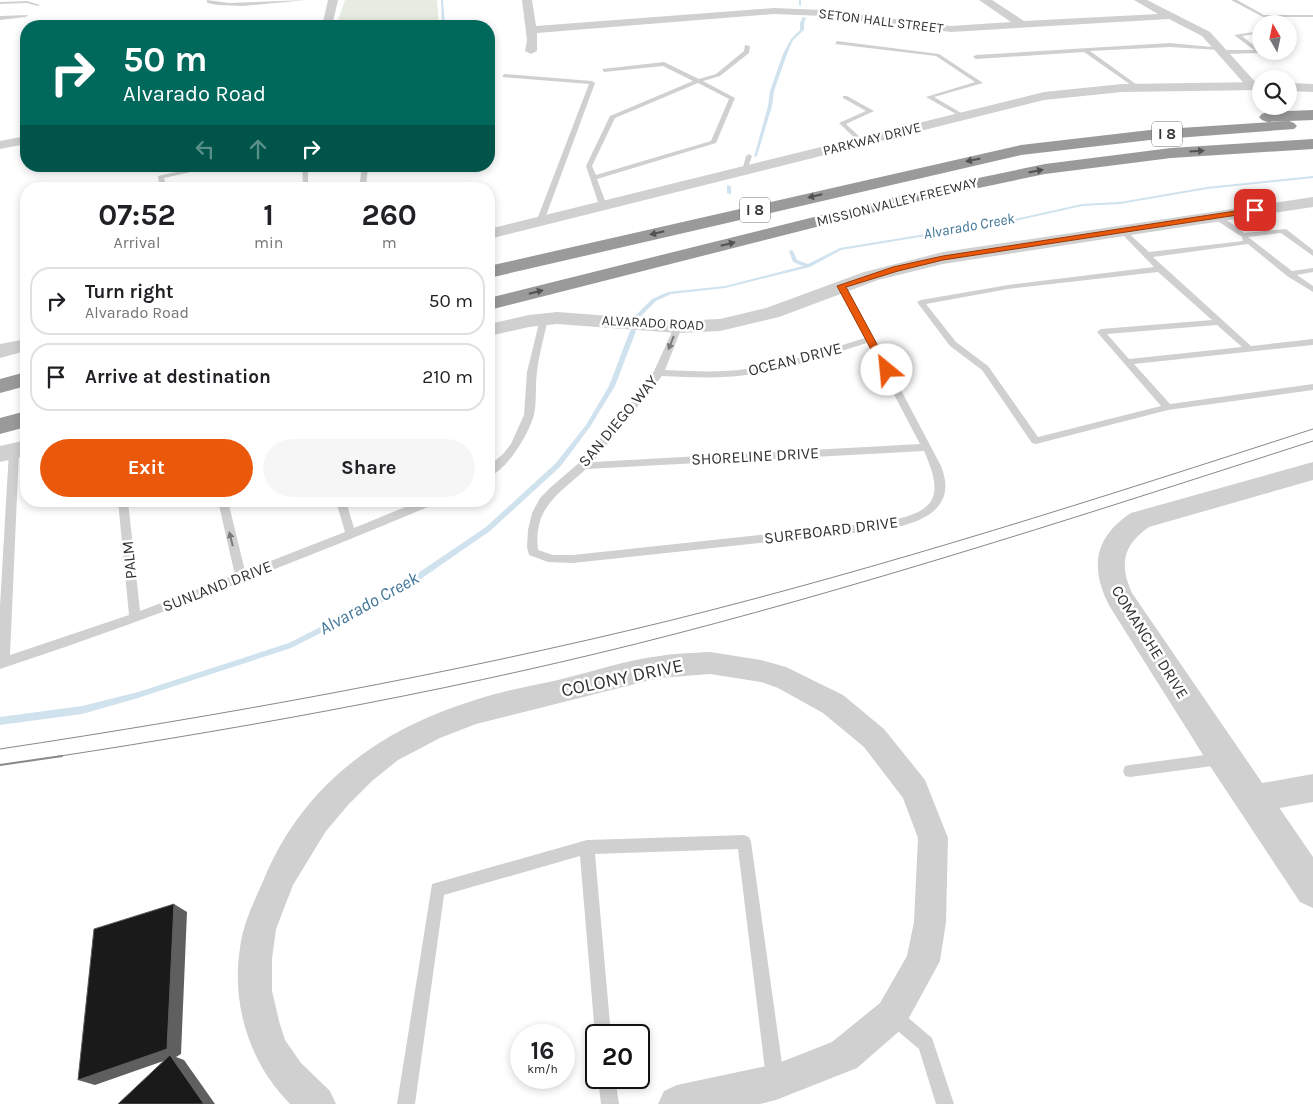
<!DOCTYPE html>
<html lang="en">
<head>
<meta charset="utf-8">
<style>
  body { margin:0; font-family:Karla,sans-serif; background:#f6f6f6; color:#202124; height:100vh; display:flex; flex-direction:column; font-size:19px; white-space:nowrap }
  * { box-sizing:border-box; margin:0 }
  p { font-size:16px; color:#757577 }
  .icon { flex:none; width:28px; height:28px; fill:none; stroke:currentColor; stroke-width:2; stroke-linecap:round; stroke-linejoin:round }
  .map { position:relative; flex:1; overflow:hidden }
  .drawer { position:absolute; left:20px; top:182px; width:475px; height:325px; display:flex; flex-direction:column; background:#fff; border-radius:20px; box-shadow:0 2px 8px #0003 }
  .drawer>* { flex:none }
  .guide { position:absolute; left:20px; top:20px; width:475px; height:152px; border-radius:20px; box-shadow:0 2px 8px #0003; background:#00695c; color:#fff; overflow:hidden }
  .needle { width:32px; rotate:351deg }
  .buttons { position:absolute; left:1252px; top:15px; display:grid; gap:10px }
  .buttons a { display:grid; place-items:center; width:45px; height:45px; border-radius:50%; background:#fff; box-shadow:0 2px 8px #0003; font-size:25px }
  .speed { position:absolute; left:510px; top:1024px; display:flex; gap:10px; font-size:25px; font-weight:700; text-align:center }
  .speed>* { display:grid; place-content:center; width:65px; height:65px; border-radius:50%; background:#fff; box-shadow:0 2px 8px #0003; line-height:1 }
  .speed small { font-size:12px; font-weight:400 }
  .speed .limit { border:2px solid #111; border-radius:8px; background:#fff; color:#111 }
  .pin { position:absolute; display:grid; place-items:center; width:42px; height:42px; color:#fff; margin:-21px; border-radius:10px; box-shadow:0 2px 8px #0006 }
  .me { position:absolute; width:55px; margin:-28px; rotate:332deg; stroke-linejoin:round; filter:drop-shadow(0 0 4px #0008) }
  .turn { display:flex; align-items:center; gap:18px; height:105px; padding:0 20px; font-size:22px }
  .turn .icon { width:65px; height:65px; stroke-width:2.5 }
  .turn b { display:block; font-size:35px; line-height:42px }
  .lanes { display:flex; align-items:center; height:48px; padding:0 20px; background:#0003; justify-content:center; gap:25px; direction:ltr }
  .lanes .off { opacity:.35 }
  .eta { display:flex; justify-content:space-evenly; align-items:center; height:85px; text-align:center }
  .eta b { font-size:30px; font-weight:700; line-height:35px }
  .primary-button { display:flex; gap:10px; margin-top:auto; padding:10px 20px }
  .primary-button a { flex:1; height:58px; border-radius:30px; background:#ea580c; color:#fff; font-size:20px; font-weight:700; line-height:58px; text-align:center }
  .primary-button a+a { background:#f6f6f6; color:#202124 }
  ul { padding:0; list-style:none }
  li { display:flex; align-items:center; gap:15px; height:68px; margin:0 10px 8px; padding:0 10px; border:2px solid #e0e0e0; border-radius:20px }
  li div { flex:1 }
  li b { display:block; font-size:19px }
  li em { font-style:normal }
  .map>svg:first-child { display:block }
  .green { fill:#e6ecdf }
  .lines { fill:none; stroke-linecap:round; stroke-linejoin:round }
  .stream { fill:#cfe2ee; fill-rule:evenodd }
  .service { fill:#d0d0d0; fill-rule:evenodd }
  .minor { fill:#d0d0d0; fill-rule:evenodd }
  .tertiary { fill:#d0d0d0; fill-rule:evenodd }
  .motorway { fill:#9a9a9a; fill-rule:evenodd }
  .tram-far1 { stroke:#888; stroke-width:1 }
  .tram { stroke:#888; stroke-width:2 }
  .shaded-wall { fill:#5f5f5f }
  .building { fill:#1a1a1a; stroke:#5f5f5f }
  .oneway { fill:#525252 }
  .oneway2 { fill:#7a7a7a }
  .route { fill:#ea580c; stroke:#983908 }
  .labels { text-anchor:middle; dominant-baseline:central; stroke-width:5; stroke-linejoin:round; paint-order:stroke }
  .far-street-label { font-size:14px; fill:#333; stroke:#fff }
  .shield { fill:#fff; stroke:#707070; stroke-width:1 }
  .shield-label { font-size:15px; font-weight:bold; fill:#333 }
  .far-water-label { font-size:15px; font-style:italic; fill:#3f7597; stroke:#fff }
  .street-label { font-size:16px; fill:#333; stroke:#fff }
  .water-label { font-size:18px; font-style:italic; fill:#3f7597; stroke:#fff }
  .near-street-label { font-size:19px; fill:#333; stroke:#fff }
</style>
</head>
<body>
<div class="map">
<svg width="1313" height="1104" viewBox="0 0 1313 1104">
  <rect width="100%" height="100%" fill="#fff"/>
  <!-- green -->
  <path class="green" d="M345,0H437L439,26H336Z"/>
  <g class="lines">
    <!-- stream -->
    <path class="stream" d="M441,0H443L445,26H442Z
      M799,0H801V6L799,5Z
      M803,17L806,18L804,23V30L793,40L787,54L774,91L772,106L757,156L754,157L768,106L770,91L783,54L791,39L800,30V23Z
      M1313,176V178L1207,189L1120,204L1082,206L1011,222L841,250L810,267L725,288L671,294L656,301L640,317L638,318L635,316L652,299L668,292L725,286L803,266L793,262L789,251L791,250L793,251L797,260L808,264L840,248L1011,220L1082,204L1120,202L1207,187Z
      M727,185L731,186V194L727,193Z
      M633,329L636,331L615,386L590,427L560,467L490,531L402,592L291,648L138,698L82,714L0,725V717L82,706L138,692L289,643L396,588L486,527L556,463L586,425L609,386L630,331Z"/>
    <!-- service -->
    <path class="service" d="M207,0L229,3L307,0L242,6L218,5L207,3Z
      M1231,0H1237L1264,15H1313V17H1263Z
      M27,1L40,5L38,6L27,3L0,4V2Z
      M28,15L26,17L0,20V16Z
      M1261,31V33L1242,36L1261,51V53L1223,54L1220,52L1223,50H1254L1234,35Z
      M837,41L939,54L983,83L934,97L968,117L963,118L926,97L975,82L936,56L835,44Z
      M1170,43L1222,48L1219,50L1170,47L1090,51L1140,87L1138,90L1084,52L976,59L973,57L976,55Z
      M745,45L750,46L749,53L720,76L703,81L735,98L716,143L597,179L607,206L600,208L586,166L610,116L693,81L663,66L604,72L602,69L664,62L699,79L716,74L744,51ZM698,83L729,99L711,141L596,175L592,166L615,118Z
      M504,74L592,81L595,83L543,224L536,222L589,84L502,77Z
      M843,96H847L874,111L846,124L864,141V143H860L839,123L866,111L843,98Z
      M749,154L752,156L747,170L742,171L746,156Z
      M204,166H218L164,178L167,189H160L158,176Z
      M302,166H308V185L303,184Z
      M362,166H368L366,189H359Z
      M1213,214H1219L1244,233L1286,229L1313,250V256L1281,233L1248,237L1292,271L1313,268V272L1297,275L1313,286V292L1287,276L1248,244L1153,257L1251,346L1313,339V345L1134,364L1170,404L1313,384V390L1168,410L1036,444L1032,443L982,370L950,346L917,302L921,300L1008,285L1154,267L1120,232V228H1123L1149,252L1243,241L1242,237L1213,218ZM1158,272L1212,320L1101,329L1097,332L1161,406L1038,437L988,366L956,342L926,304L1008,289ZM1217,325L1242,347L1129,359L1107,334Z
      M839,284L846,286L941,466C959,511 918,524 882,530L573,563L548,562L529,555L527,547L528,530L532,513L540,498L551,487L580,462L650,380L675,325H681L682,327L665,370C692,371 719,373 746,369C786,364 826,350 865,338L838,286ZM867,343L920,444L593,462L662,376C690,377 718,379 746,375C787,370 828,355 867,343ZM924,451C946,500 934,513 882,522L573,555H553L538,550C533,507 559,494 586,469Z
      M544,316L548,319C544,337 539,354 537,372C535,386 537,401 534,415C529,433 507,471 489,476V466L503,454L511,444L524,415L527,372L540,319Z
      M14,448L19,451L10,655L129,615L118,501H128L140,611L235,575L218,501H228L245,571L345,532L336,501H346L354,528L420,501H436L435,504C292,564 147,620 0,669V606L9,451Z
      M1220,753L1225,755L1227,759L1225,763L1220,765L1130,777L1125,776L1123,771L1125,766L1130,765Z
      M744,835L749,837L751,842L784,1078L781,1084L775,1087L769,1084L766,1078L738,849L595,854L611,1035H596V1039L595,1035L580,856L444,895L415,1104H397L432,884L587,840Z
      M893,1008L899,1010L932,1038L954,1104H936L919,1049L887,1022L885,1016L887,1010Z
      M598,1078H615L619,1104H601Z"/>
    <!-- minor -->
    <path class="minor" d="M328,0H338L332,26H322Z
      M522,0H532L536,26L774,8L823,10L951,26L1011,22L979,0H992L1024,21L1158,14L1134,0H1147L1210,32L1259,86L1257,89H1249L1202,36L1169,19L951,32L823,16L774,14L537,33V51L531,54L525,51L527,40Z
      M26,136V144L0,149V141Z
      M710,652L761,660L786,667L843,695L884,729L925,780L948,838L946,922L940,961L904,1027L857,1068L776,1100L760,1104H658L664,1091L677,1085L776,1064L832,1042L880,1003L907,956L914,922L918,838L903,798L864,747L823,713L778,688L761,682L710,674L659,678L476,724L440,738L398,760L372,781L349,804L326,831L293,885L276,929L272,959V991L279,1021L285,1040L301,1063L330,1091L336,1104H290C250,1064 231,1005 240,948C243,923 254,902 264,879C303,785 380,729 475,700C502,691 530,686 558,680C591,672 626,660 660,656C676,653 693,653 710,652Z
      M1313,774V802L1251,813L1240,809L1236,799L1240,789L1251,785Z"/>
    <!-- tertiary -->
    <path class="tertiary" d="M1261,82V90L1122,92L1044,100L489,239V229L1044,92L1122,84Z
      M1289,83L1313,84V92L1289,91Z
      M1313,197V207L943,264L878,280L779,317L720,331L678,333L557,324L529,327L489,336V324L529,315L557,312L678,321L720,319L766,308L864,272L943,252Z
      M26,339V351L0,358V344Z
      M26,440V456L0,462V446Z
      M1313,462V480L1149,527C1123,545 1119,564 1132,593L1313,857V908L1300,902L1212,769L1110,607C1090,569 1093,538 1131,513Z"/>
    <!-- motorway -->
    <path class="motorway" d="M1313,110V120L1267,122L1262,120L1259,117L1262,114L1267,112Z
      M1289,121L1294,123L1297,126L1294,129L1150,140L1021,155L489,278V266L1021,145L1150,130Z
      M1313,139V149L1171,158L1045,174L931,198L489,310V298L930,188L1045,164L1171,148Z
      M26,372V386L0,393V379Z
      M26,411V427L0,434V418Z"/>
    <!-- tram-far1 -->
    <path class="tram-far1" d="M0,749C224,715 447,675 668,621C886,567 1100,498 1313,429
      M54,757C262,725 471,687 675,634C890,578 1102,509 1313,441"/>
    <!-- tram -->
    <path class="tram" d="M0,765L62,756"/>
  </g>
  <!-- shaded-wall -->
  <path class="shaded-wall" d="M174,904L187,912L181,1054L176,1057L184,1060L215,1104H204L172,1058L95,1085L78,1080Z"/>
  <!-- building -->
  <path class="building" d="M174,904L167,1049L78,1080L94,929Z
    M170,1055L204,1104H118Z"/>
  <!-- one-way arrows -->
  <defs><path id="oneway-solid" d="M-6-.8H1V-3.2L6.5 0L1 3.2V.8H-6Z" transform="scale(1.25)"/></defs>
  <g class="oneway">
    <use href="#oneway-solid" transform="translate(1197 151) rotate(-4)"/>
    <use href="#oneway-solid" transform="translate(973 160) rotate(168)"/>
    <use href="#oneway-solid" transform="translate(1036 171) rotate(-11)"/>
    <use href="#oneway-solid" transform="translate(815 196) rotate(167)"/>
    <use href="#oneway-solid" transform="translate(657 233) rotate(167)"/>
    <use href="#oneway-solid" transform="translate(728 244) rotate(-14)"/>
    <use href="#oneway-solid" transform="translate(536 292) rotate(-14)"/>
  </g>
  <g class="oneway2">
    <use href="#oneway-solid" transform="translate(671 343) rotate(112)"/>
    <use href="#oneway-solid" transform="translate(231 539) rotate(-104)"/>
  </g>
  <!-- route -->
  <path class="route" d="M1255,208L1258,210L1257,212L943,260L898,271L846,287L891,370L887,373L882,370L837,286L893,267L943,256Z"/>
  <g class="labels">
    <!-- far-street labels -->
    <g class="far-street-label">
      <text transform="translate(881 21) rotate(7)">SETON HALL STREET</text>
      <text transform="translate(872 139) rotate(-14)">PARKWAY DRIVE</text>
      <text transform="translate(897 202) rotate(-14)">MISSION VALLEY FREEWAY</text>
      <text transform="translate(653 323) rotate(3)">ALVARADO ROAD</text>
    </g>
    <!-- shield labels -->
    <g class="shield">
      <rect x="1152" y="121.5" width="30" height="25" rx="4"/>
      <rect x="740" y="197.5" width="30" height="25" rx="4"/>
    </g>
    <g class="shield-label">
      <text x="1167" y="134">I 8</text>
      <text x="755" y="210">I 8</text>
    </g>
    <!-- far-water labels -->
    <g class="far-water-label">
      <text transform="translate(969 226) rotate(-10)">Alvarado Creek</text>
    </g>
    <!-- street labels -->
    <g class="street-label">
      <text transform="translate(795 359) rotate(-14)">OCEAN DRIVE</text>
      <text transform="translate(618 421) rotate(-50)">SAN DIEGO WAY</text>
      <text transform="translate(755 456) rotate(-3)">SHORELINE DRIVE</text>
      <text transform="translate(831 530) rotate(-7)">SURFBOARD DRIVE</text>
      <text transform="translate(129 560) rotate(-96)">PALM</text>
      <text transform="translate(217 586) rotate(-21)">SUNLAND DRIVE</text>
      <text transform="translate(1150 642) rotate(58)">COMANCHE DRIVE</text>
    </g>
    <!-- water labels -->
    <g class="water-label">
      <text transform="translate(369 603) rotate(-29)">Alvarado Creek</text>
    </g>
    <!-- near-street labels -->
    <g class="near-street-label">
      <text transform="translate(622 678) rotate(-12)">COLONY DRIVE</text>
    </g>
  </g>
</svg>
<div class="buttons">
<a><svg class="needle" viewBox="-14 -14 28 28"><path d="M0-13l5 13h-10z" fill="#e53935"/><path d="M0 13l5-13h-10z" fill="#757577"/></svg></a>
<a><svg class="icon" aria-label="search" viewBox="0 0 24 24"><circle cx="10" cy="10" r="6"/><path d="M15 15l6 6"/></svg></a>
</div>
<div class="speed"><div>16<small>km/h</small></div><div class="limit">20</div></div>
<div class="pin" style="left:1255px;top:210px;background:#d93025"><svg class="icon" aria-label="arrive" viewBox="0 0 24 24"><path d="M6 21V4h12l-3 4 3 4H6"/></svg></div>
<svg class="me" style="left:887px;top:370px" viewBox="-20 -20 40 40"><circle r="19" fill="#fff"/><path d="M0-13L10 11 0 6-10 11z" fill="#ea580c"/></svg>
<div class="guide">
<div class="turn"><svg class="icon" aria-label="right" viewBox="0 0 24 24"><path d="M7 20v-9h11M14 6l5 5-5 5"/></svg><div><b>50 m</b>Alvarado Road</div></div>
<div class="lanes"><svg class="icon off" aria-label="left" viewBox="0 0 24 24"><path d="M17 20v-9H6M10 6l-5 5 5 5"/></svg><svg class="icon off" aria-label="ahead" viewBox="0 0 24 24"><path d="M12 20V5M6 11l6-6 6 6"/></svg><svg class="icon" aria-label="right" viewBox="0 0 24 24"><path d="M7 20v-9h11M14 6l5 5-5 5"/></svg></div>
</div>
<section class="drawer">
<div class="eta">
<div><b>07:52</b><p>Arrival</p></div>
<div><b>1</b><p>min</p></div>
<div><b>260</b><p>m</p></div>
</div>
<ul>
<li><svg class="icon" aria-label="right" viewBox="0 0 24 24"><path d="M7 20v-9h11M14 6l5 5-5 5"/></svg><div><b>Turn right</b><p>Alvarado Road</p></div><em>50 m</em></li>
<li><svg class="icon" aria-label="arrive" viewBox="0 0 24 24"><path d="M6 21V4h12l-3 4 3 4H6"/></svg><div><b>Arrive at destination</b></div><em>210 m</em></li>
</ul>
<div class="primary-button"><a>Exit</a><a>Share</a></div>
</section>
</div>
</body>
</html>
